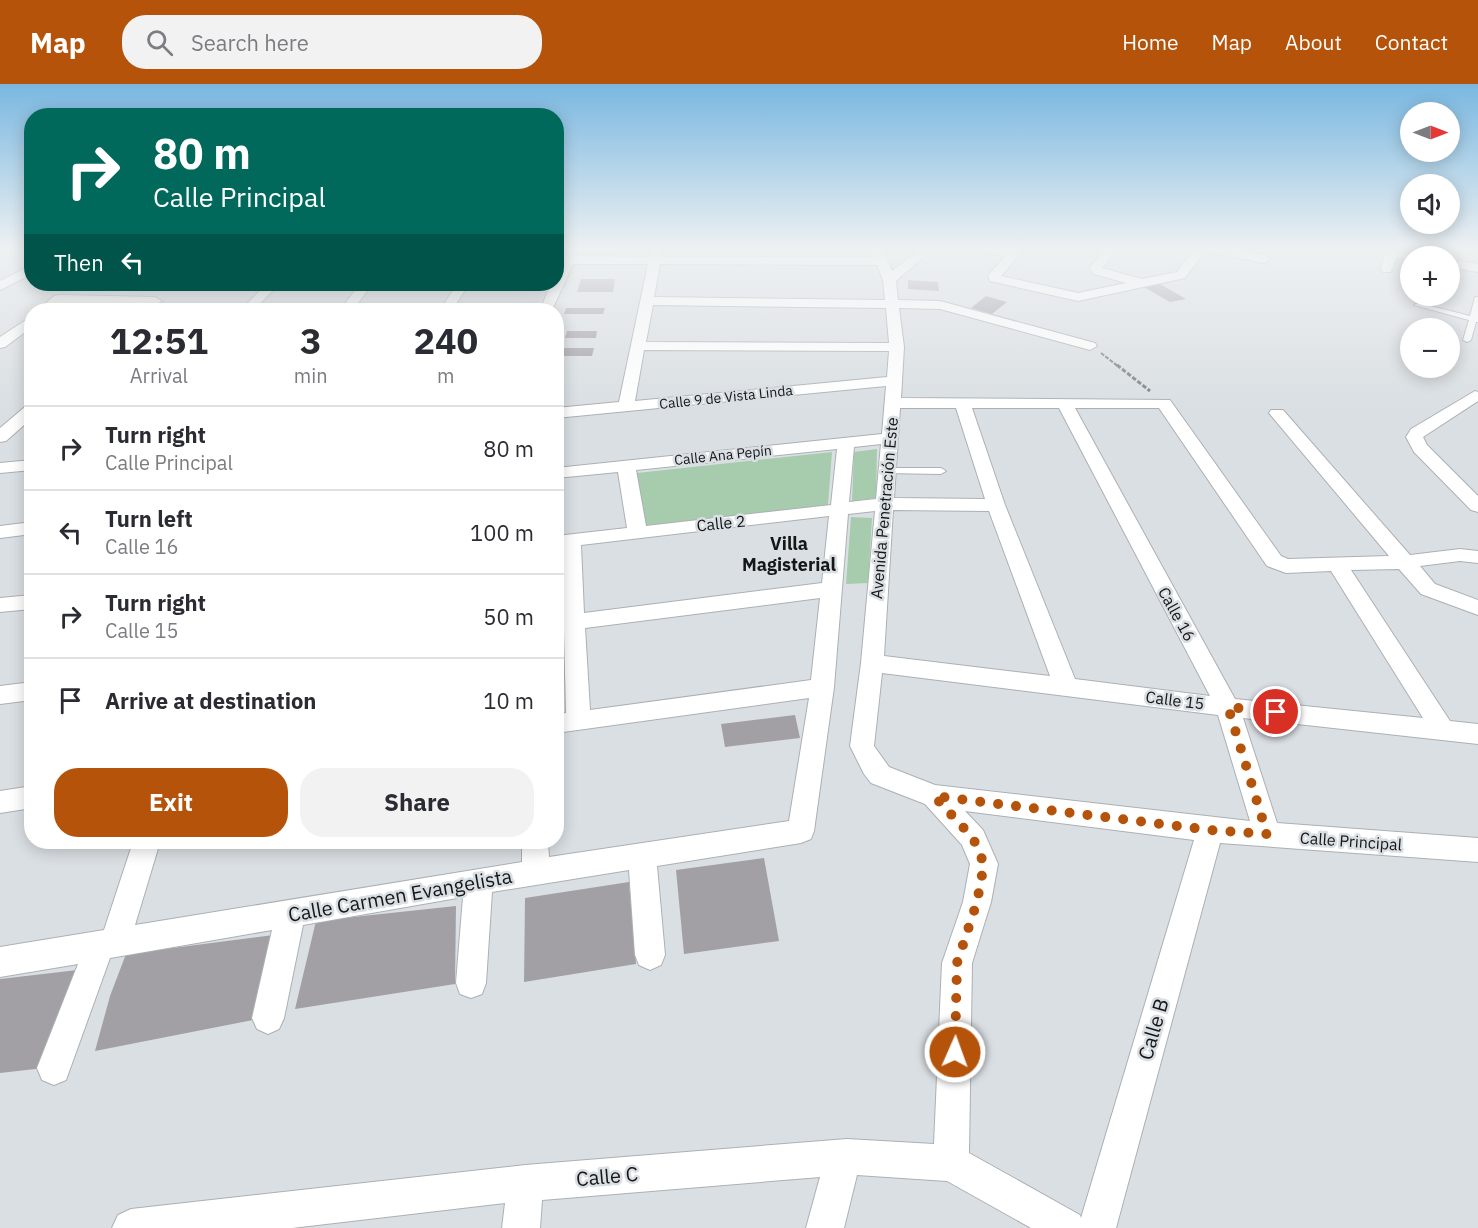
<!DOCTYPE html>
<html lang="en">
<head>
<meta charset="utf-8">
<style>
  body { margin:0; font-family:"IBM Plex Sans",sans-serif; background:#f2f2f3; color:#2b2b33; height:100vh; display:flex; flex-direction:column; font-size:22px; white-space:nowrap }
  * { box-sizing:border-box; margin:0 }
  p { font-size:20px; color:#7c7c81 }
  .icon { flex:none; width:33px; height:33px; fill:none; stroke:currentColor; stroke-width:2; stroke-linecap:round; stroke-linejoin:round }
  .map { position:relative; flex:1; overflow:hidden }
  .drawer { position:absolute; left:24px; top:219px; width:540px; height:546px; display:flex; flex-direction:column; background:#fff; border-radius:24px; box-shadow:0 3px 15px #0003 }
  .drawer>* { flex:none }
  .guide { position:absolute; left:24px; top:24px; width:540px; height:183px; border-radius:24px; box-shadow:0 3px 15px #0003; background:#00695c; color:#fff; overflow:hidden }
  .needle { width:39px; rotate:90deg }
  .fabs { position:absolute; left:1400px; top:18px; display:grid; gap:12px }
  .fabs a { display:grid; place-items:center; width:60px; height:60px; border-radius:50%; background:#fff; box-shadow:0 3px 15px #0003; font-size:30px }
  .pin { position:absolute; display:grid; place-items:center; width:51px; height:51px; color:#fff; margin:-26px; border:3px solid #fff; border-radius:50%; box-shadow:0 2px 6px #0007 }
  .me { position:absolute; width:66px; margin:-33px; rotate:2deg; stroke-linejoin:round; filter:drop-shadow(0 0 4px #0008) }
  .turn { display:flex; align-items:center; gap:21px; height:126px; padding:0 30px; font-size:27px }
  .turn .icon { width:78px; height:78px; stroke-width:2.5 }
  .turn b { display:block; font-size:42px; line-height:51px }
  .then { display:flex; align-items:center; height:57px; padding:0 30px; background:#0003; gap:12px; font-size:22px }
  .eta { display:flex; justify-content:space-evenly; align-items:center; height:102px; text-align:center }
  .eta b { font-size:36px; font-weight:700; line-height:42px }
  .button { display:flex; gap:12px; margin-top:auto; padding:12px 30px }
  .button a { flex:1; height:69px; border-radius:24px; background:#b45309; color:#fff; font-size:24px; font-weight:700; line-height:69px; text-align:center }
  .button a+a { background:#f2f2f3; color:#2b2b33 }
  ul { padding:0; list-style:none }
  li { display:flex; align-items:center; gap:18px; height:84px; padding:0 30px; border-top:2px solid #e1e1e2 }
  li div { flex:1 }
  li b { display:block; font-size:22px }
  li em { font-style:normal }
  header { display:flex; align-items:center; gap:36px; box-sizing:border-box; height:84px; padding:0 30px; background:#b45309; color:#fff }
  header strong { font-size:28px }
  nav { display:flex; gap:33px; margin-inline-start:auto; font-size:21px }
  .search { width:420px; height:54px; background:#f2f2f3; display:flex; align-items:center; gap:15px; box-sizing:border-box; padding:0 21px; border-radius:24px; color:#7c7c81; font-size:22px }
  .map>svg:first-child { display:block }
  .green { fill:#a6ccad }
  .building { fill:#a2a0a5 }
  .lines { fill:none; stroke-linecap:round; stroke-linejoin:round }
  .lane-casing { stroke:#acb0b4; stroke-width:2 }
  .street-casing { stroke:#acb0b4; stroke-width:2 }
  .path-far1 { stroke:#7f8285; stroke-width:2; stroke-dasharray:4 1.5; stroke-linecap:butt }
  .path { stroke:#7f8285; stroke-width:3; stroke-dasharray:4.5 2; stroke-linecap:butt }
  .lane { fill:#fff; fill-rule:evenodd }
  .street { fill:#fff; fill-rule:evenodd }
  .route { stroke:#b45309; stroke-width:10; stroke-dasharray:0 18 }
  .labels { text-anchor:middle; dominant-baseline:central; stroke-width:5; stroke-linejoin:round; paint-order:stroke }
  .far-street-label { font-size:14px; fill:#151618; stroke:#dadfe3 }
  .street-label { font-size:16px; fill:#151618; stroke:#dadfe3 }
  .neighbourhood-label { font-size:18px; font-weight:bold; fill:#151618; stroke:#dadfe3 }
  .near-street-label { font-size:20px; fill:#151618; stroke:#dadfe3 }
</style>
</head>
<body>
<header>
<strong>Map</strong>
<div class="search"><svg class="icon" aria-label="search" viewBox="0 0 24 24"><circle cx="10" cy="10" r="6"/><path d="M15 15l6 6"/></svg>Search here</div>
<nav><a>Home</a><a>Map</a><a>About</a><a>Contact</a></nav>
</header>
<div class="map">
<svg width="1478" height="1144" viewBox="0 0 1478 1144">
  <rect width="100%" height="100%" fill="#dadfe3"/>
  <!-- green -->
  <path class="green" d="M877,365L876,414L852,417L854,368Z
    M832,368L828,421L644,442L637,389Z
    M851,433L872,434L868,499L846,500Z"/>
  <!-- building -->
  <path class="building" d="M581,195H615L613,208H577Z
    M908,196L938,198L939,207L908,205Z
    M1160,200L1186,215L1170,218L1144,203Z
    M986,212L1007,218L992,230L971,224Z
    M566,224H605L603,230H564Z
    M567,247H597L596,254H565Z
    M556,264H594L592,272H556Z
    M795,631L800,654L725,663L721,640Z
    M764,774L779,857L684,870L676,786Z
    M629,798L636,880L524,898L525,814Z
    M456,822L455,900L295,925L316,837Z
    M274,851L253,936L95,967L110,912L126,870Z
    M86,885L44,984L0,989V895Z"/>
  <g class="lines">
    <defs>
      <path id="lane" d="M1475,213H1478V238H1476L1471,256L1467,258L1463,256L1469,236L1414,221L1418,219L1470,232Z
        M887,384H941L946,387L941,390L884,389V385Z"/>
      <path id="street" d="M568,164H578L576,172L649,173L651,164H663L661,173H874L871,164H883L892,187L921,164H934L896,197L898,216L940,217L1095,259L1097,262L1090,266L940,225L899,224L904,263L901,314L1170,316L1281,472L1288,475L1389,472L1269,329L1271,326H1283L1410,471L1460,465L1478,467V479L1460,477L1420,482L1435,500L1478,516V531L1421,510L1399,485L1351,486L1450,637L1478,640V660L1243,634L1277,739L1478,754V778L1220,759L1116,1144H1031L947,1097L857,1091L844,1144H806L820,1093L542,1116L540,1144H502L505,1119L292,1144H112L118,1131L131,1125L525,1081L847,1055L934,1060L942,879L963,818L970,780L962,761L925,720L871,699L864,690L850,662L861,579L875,427L848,430L834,603L814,747L811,755L801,759L657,782L665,871L661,881L650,886L639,881L635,871L629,786L492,808L486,899L482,910L471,914L460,910L456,899L463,813L303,841L284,934L279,945L268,950L257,945L252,934L272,846L110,874L66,996L54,1001L42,996L37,984L78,880L0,893V863L104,846L133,758H160L135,841L522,778V758H548L549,773L789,737L809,614L556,649V630L566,629L564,547L556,548V532L563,531L561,464H556V452L627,444L618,388L556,394V384L882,350L886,302L556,334V324L619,318L648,180H573L552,226H540L551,200H556V188L560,180H556V172H564ZM660,180L877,181L883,196L885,216L654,213ZM653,221L886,224L889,259L646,258ZM644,266L889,267L887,293L635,317ZM900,324H956L985,415L894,414ZM972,324H1059L1210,612L1075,595L1005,421ZM1075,324H1159L1267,482L1286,489L1331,487L1423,634L1235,615ZM881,360L876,415L849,418L854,363ZM837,365L831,421L646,442L636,386ZM893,426L989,427L1050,592L884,572ZM829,432L822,499L584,529L581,461ZM820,514L811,596L590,626L585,544ZM882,589L1218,631L1250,737L935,701L889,683L874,662ZM965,727L1194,756L1081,1134L1080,1131L969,1069L972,879L991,818L998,780L983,746Z
        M979,164L1011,166L1013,164H1025L1001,192L1078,209L1126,199L1094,190L1090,184L1105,164H1117L1102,184L1142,195L1177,188L1195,164C1213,164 1257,163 1270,175L1264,179L1205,167L1185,194L1078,217L990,197L988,192L1005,172L981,167Z
        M1391,166L1413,168L1419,172H1410V175L1396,174L1391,188H1383L1381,185L1385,170Z
        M1449,175L1478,180V188L1449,183Z
        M32,181V190L0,206V197Z
        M266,200H279L254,226H241Z
        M360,200H372L353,226H340Z
        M457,200H469L452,226H440Z
        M59,211L155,213L162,217L155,221L62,219L52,226H38L54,212Z
        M32,232V243L5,263L0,264V253Z
        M1475,307L1478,308V317L1423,353L1427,361L1478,412V428L1471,426L1414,368L1406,353L1411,345Z
        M32,320V334L6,357L0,358V344L26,322Z
        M32,376V386L0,389V379Z
        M32,438V450L0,454V442Z
        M32,511V525L0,528V514Z
        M32,598V616L0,620V602Z
        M32,702V724L0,729V707Z"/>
    </defs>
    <!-- lane casing -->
    <use href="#lane" class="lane-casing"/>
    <!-- street casing -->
    <use href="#street" class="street-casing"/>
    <!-- path-far1 -->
    <path class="path-far1" d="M1101,269L1119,283"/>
    <!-- path -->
    <path class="path" d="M1117,281L1150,307"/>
    <!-- lane -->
    <use href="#lane" class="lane"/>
    <!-- street -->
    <use href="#street" class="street"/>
  </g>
  <!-- sky -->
  <linearGradient id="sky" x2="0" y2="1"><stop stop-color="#79b7e0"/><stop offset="0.51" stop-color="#eef1f2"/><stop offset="1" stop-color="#eef1f2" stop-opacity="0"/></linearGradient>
  <rect width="1478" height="324" fill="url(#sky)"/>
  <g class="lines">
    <!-- route -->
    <path class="route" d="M955,968L957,879L977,818L984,780L973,754L934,712L1210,746L1267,750L1228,623L1276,628"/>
  </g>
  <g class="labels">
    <!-- far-street labels -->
    <g class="far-street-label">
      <text transform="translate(726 313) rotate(-6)">Calle 9 de Vista Linda</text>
      <text transform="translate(723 371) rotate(-6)">Calle Ana Pepín</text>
    </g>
    <!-- street labels -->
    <g class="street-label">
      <text transform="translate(884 424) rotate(-85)">Avenida Penetración Este</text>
      <text transform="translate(721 439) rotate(-6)">Calle 2</text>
      <text transform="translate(1177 530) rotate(61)">Calle 16</text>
      <text transform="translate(1175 616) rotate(7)">Calle 15</text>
      <text transform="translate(1351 757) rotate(4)">Calle Principal</text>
    </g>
    <!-- neighbourhood labels -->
    <g class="neighbourhood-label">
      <text x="789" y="459">Villa<tspan x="789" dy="21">Magisterial</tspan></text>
    </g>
    <!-- near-street labels -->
    <g class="near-street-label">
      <text transform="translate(400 811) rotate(-10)">Calle Carmen Evangelista</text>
      <text transform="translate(1153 945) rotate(-74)">Calle B</text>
      <text transform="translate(607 1092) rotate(-5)">Calle C</text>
    </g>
  </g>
</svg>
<div class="fabs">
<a><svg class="needle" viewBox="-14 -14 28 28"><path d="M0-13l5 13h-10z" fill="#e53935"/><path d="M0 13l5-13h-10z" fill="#7c7c81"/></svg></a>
<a><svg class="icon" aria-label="sound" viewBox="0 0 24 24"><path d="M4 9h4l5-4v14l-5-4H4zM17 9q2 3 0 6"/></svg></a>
<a>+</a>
<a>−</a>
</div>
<div class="pin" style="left:1276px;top:628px;background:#d93025"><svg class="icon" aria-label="arrive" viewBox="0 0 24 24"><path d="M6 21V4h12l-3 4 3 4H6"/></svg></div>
<svg class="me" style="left:955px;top:968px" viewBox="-20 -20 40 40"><circle r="17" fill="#b45309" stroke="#fff" stroke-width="3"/><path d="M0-11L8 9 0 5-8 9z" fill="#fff"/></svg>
<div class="guide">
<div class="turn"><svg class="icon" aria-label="right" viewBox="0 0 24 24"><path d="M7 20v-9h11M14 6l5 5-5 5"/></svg><div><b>80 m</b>Calle Principal</div></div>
<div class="then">Then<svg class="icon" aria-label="left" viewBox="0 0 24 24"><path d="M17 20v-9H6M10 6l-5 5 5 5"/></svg></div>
</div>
<section class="drawer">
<div class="eta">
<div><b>12:51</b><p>Arrival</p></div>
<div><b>3</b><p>min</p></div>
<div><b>240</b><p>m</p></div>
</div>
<ul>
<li><svg class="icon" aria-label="right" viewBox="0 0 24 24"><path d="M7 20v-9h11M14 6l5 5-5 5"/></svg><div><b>Turn right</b><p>Calle Principal</p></div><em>80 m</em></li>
<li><svg class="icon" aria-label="left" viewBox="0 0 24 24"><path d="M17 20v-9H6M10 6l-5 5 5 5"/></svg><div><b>Turn left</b><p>Calle 16</p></div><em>100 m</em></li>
<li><svg class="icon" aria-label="right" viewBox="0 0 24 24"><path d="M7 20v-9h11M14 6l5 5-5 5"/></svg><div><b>Turn right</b><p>Calle 15</p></div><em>50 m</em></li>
<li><svg class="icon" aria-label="arrive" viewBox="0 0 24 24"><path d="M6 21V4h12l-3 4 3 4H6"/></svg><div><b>Arrive at destination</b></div><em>10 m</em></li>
</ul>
<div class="button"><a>Exit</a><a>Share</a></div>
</section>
</div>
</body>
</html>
